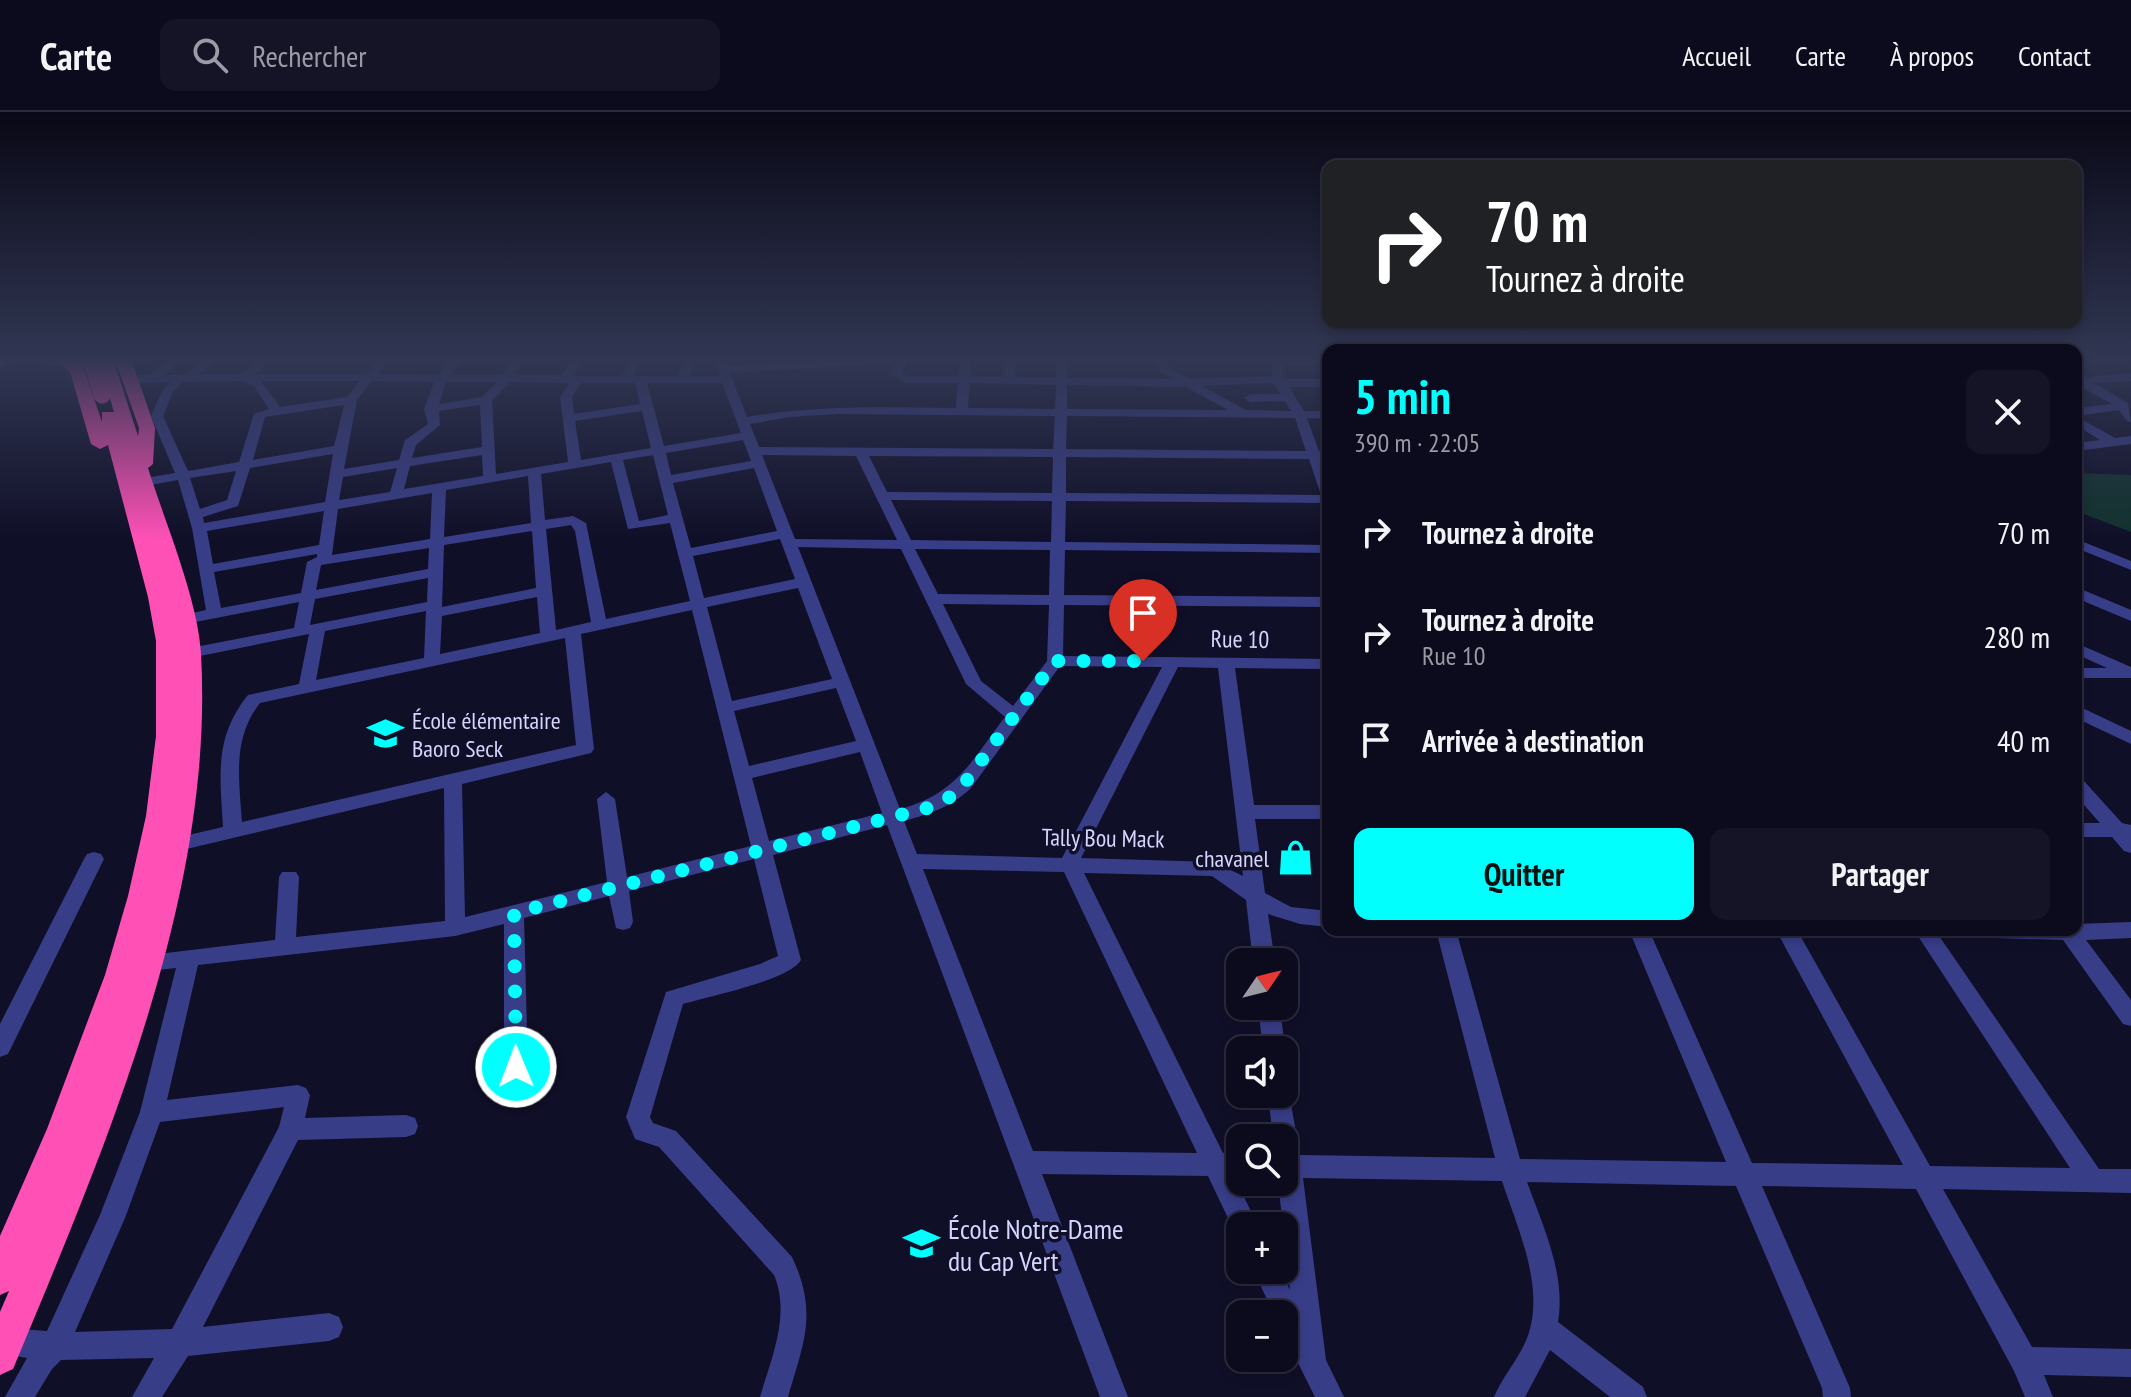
<!DOCTYPE html>
<html lang="fr">
<head>
<meta charset="utf-8">
<style>
  body { margin:0; font-family:"PT Sans Narrow",sans-serif; background:#151427; color:#f1f3f6; height:100vh; display:flex; flex-direction:column; font-size:30px; white-space:nowrap }
  * { box-sizing:border-box; margin:0 }
  p { font-size:26px; color:#9a9ba4 }
  .icon { flex:none; width:44px; height:44px; fill:none; stroke:currentColor; stroke-width:2; stroke-linecap:round; stroke-linejoin:round }
  .map { position:relative; flex:1; overflow:hidden }
  .panel { position:absolute; left:1322px; top:232px; width:760px; height:592px; display:flex; flex-direction:column; background:#0c0b1e; border-radius:16px; box-shadow:0 4px 12px #0003,0 0 0 2px #2c2b3c }
  .panel>* { flex:none }
  .hud { position:absolute; left:1322px; top:48px; width:760px; height:168px; border-radius:16px; box-shadow:0 4px 12px #0003,0 0 0 2px #2c2b3c; background:#202124; color:#fff; overflow:hidden }
  .needle { width:52px; rotate:55deg }
  .fabs { position:absolute; left:1226px; top:836px; display:grid; gap:16px }
  .fabs a { display:grid; place-items:center; width:72px; height:72px; border-radius:16px; background:#0c0b1e; box-shadow:0 4px 12px #0003,0 0 0 2px #2c2b3c; font-size:40px }
  .pin { position:absolute; display:grid; place-items:center; width:68px; height:68px; color:#fff; margin:-82px -34px; border-radius:50% 50% 50% 0; rotate:-45deg; box-shadow:0 0 8px #0007 }
  .pin .icon { rotate:45deg }
  .me { position:absolute; width:88px; margin:-44px; rotate:359deg; stroke-linejoin:round; filter:drop-shadow(0 0 6px #0008) }
  .turn { display:flex; align-items:center; gap:28px; height:168px; padding:0 32px; font-size:36px }
  .turn .icon { width:104px; height:104px; stroke-width:2.5 }
  .turn b { display:block; font-size:56px; line-height:68px }
  .round { display:grid; place-items:center; flex:none; width:84px; height:84px; border-radius:16px; background:#151427 }
  .headline { display:flex; align-items:center; justify-content:space-between; height:136px; padding:0 32px }
  h1 { font-size:48px; font-weight:800; line-height:60px; color:#01fffe }
  .primary-button { display:flex; gap:16px; margin-top:auto; padding:16px 32px }
  .primary-button a { flex:1; height:92px; border-radius:16px; background:#01fffe; color:#111; font-size:32px; font-weight:800; line-height:92px; text-align:center }
  .primary-button a+a { background:#151427; color:#f1f3f6 }
  ul { padding:0; list-style:none }
  li { display:flex; align-items:center; gap:24px; height:104px; padding:0 32px }
  li div { flex:1 }
  li b { display:block; font-size:30px }
  li em { font-style:normal }
  header { display:flex; align-items:center; gap:48px; box-sizing:border-box; height:112px; padding:0 40px; background:#0c0b1e; border-bottom:2px solid #2c2b3c }
  header strong { font-size:38px }
  nav { display:flex; gap:44px; margin-inline-start:auto; font-size:28px }
  .search { width:560px; height:72px; background:#151427; display:flex; align-items:center; gap:20px; box-sizing:border-box; padding:0 28px; border-radius:16px; color:#9a9ba4; font-size:30px }
  .map>svg:first-child { display:block }
  .green { fill:#11322d }
  .lines { fill:none; stroke-linecap:round; stroke-linejoin:round }
  .minor { fill:#383d88; fill-rule:evenodd }
  .major { fill:#b15cff; fill-rule:evenodd }
  .highway { fill:#ff50b6; fill-rule:evenodd }
  .highway-bridge { stroke:#ff50b6; stroke-width:17 }
  .route { stroke:#01fffe; stroke-width:14; stroke-dasharray:0 25.2 }
  .labels { text-anchor:middle; dominant-baseline:central; stroke-width:7; stroke-linejoin:round; paint-order:stroke }
  .street-label { font-size:24px; fill:#d6d5ff; stroke:#100f28 }
  .poi-label { font-size:24px; fill:#d6d5ff; stroke:#100f28; text-anchor:start }
  .near-poi-label { font-size:28px; fill:#d6d5ff; stroke:#100f28; text-anchor:start }
</style>
</head>
<body>
<header>
<strong>Carte</strong>
<div class="search"><svg class="icon" aria-label="search" viewBox="0 0 24 24"><circle cx="10" cy="10" r="6"/><path d="M15 15l6 6"/></svg>Rechercher</div>
<nav><a>Accueil</a><a>Carte</a><a>À propos</a><a>Contact</a></nav>
</header>
<div class="map">
<svg width="2131" height="1285" viewBox="0 0 2131 1285">
  <rect width="100%" height="100%" fill="#100f28"/>
  <!-- green -->
  <path class="green" d="M2076,361L2131,363V420L2076,399Z"/>
  <g class="lines">
    <!-- minor -->
    <path class="minor" d="M169,247H181L164,263H186L204,247H217L200,262H243L258,247H270L256,262H366L378,247H389L378,262L439,263L451,247H462L451,263H502L513,247H523L514,263H562L572,247H582L574,264H622L631,247H641L633,264H678L685,247H695L690,264H720L714,247H724L728,254L851,247H908L902,261L908,264H959L961,247H971L970,264L1003,265L1006,247H1016L1014,265L1056,266V247H1067V266L1173,267L1161,260L1155,247H1166L1170,256L1190,267L1272,264V247H1328V253H1283L1284,267H1328V275H1289L1304,299H1328V307L1307,306L1319,339H1328V347H1322L1328,364V391L1066,389L1065,430L1328,433V441L1065,438L1064,483L1328,485V495L1064,493L1063,544L1328,547V557L1235,556L1254,693H1328V707H1255L1265,781L1291,795L1328,799V815L1300,812L1268,802L1275,850H1253L1246,788L1212,764L1084,761L1223,1041H1240V1065L1234,1064L1258,1114H1240V1124L1236,1123L1208,1064L1042,1062L1128,1285H1100L887,713L773,743L801,848C790,868 707,885 683,892L650,1005L653,1011L676,1019L792,1145C818,1200 804,1230 788,1285H760C771,1247 791,1203 774,1163L659,1035L635,1027L626,1005L666,880L760,852L778,844L754,747L629,779L633,810L630,816L623,818L616,816L609,784L524,806L528,955L524,962L516,965L508,962L504,955V812L455,824L198,853L167,988L298,973L306,976L310,983L305,1006L406,1003L415,1006L418,1014L415,1022L406,1025L298,1028L203,1215L329,1201L339,1205L343,1215L339,1225L329,1229L188,1244L162,1285H132L154,1246L61,1248L52,1257L35,1285H5L27,1246L0,1241V1219L7,1216L47,1219L100,1103L140,1000L176,856L149,859L141,856L138,850L141,844L275,828L279,765L282,760H296L299,765L296,825L445,809L444,676L174,740L167,738L164,733L167,728L223,715C220,664 214,625 248,583L299,572L309,522L190,546L182,541L190,536L294,516L299,490L185,512L177,507L179,504L206,498L192,416L178,368L145,374L138,370L145,366L175,361L151,304L162,279L170,270L131,271L125,267L131,263H149ZM896,251L890,262L906,271H958L956,296C886,295 817,293 747,305L730,261ZM244,269L254,274L269,297L254,302L239,350L188,359L163,304L173,280L183,270ZM261,269H360L347,285L280,295ZM372,269L434,270L424,297L428,312L405,328L399,348L344,357L357,288ZM446,270H497L482,285L439,292ZM510,270L570,271L560,285L568,350L496,362L492,289ZM581,271H635L640,292L574,302L572,285ZM647,271H722L741,321L664,334ZM970,271L1056,273L1055,297L968,296ZM1273,271L1281,282H1250L1244,286L1250,290L1285,289L1291,299L1246,298L1202,274ZM1067,273L1186,275L1228,298L1067,297ZM344,293L334,334L253,348L265,305ZM480,293L482,335L412,346L416,333L440,313L439,299ZM642,299L651,336L581,348L575,309ZM836,302L1055,304L1053,337L759,335L750,312L789,305ZM1067,304L1295,306L1306,339L1066,337ZM743,328L751,349L671,363L666,341ZM333,342L325,390L204,411L203,405L238,394L250,356ZM482,343L483,364L404,377L410,354ZM653,343L668,403L639,409L623,348ZM762,343L856,344L897,428L795,427ZM869,344L1053,345L1052,381L887,380ZM1066,345L1309,347L1321,383L1066,381ZM611,350L628,417L670,411L690,489L606,507L586,411L573,404L545,408L541,362ZM397,356L390,380L339,388L343,365ZM754,356L777,419L691,436L673,371ZM236,359L227,388L200,397L190,366ZM528,364L531,411L444,425L446,378ZM432,381L430,427L332,443L338,397ZM891,388L1052,389L1051,430L911,428ZM324,399L319,433L213,452L207,419ZM571,413L575,419L591,510L556,518L546,417ZM532,419L536,476L442,495L444,433ZM780,427L795,467L704,486L693,444ZM798,435L901,437L966,572L1005,605C971,649 957,682 900,697ZM429,436L428,457L316,478L321,453ZM915,437L1050,438L1049,483L938,482ZM317,442V445L307,450L301,481L221,496L214,460ZM428,466L427,490L310,513L315,487ZM798,476L832,567L732,589L707,495ZM537,485L540,521L440,542L442,504ZM943,492L1049,493L1047,549L1013,594L981,569ZM692,498L751,734L627,765L615,687L606,680L597,687L607,770L465,805L462,672L591,641L594,637L581,522ZM426,499L424,546L316,568L325,519ZM565,526L576,633L242,710C239,668 232,626 260,591ZM1060,554L1162,555L1062,746L917,742L904,709C930,702 951,695 971,676ZM1178,555L1218,556L1243,764L1214,750L1081,746ZM836,576L856,629L749,654L734,599ZM860,640L882,701L769,729L752,666ZM923,757L1064,760L1197,1041L1033,1039ZM284,995L279,1015L172,1217L75,1220L125,1106L160,1010Z
      M2131,261V269L2094,271L2128,291L2131,310L2127,309L2119,298L2076,304V296L2112,292L2076,272V266Z
      M2076,304L2115,326L2131,324V332L2076,339V331L2100,328L2076,313Z
      M2076,427L2131,449V458L2076,436Z
      M2076,475L2131,498V509L2076,486Z
      M2076,531L2131,555V566H2076V556H2107L2076,542Z
      M2076,593L2131,619V632L2076,606Z
      M2076,666L2083,668L2122,711L2131,713V741L2124,739L2112,725H2076V711H2100L2076,684Z
      M94,740L101,742L104,747L8,942L0,945V912L84,747L87,742Z
      M2131,810V826L2086,828L2131,888V914L2123,912L2063,828L1994,826L1987,824L1984,818H2076V812Z
      M1436,818H1456L1520,1047L1726,1050L1629,818H1649L1752,1051L1903,1053L1776,818H1797L1930,1054L2070,1056L1914,818H1935L2099,1057H2131V1081L1943,1077L2032,1235L2131,1237V1265L2044,1263L2053,1285H2025L2014,1259L1916,1077L1762,1074L1850,1276L1851,1285H1823L1822,1276L1736,1074L1527,1070C1543,1114 1566,1162 1558,1210L1643,1275L1647,1285H1610L1550,1238L1525,1285H1494C1502,1266 1516,1250 1525,1231C1548,1180 1518,1118 1502,1069L1303,1066L1326,1248L1344,1285H1315L1284,1223V1202H1274L1253,1158H1280L1290,1178L1278,1070H1284V1026H1273L1268,982H1284V973L1288,975L1300,1043L1495,1046Z
      M1258,894H1280L1285,938L1284,941V938H1263Z"/>
    <!-- major -->
    <path class="major" d="M0,247H20L0,254Z
      M35,247H102C86,259 55,254 37,250Z"/>
    <!-- highway -->
    <path class="highway" d="M0,247H17L0,255Z
      M61,247H71L83,254L102,310V300H114L98,247H113L138,324L139,316L115,247H131L155,316L153,352L148,356C165,410 198,488 201,542C215,784 104,1038 13,1257L0,1263V1200L9,1179L0,1183V1124L47,1017L105,863L128,784L146,704L156,624V529L148,485L108,333L100,337L91,332L70,260L61,253Z"/>
    <!-- highway-bridge -->
    <path class="highway-bridge" d="M91,247L102,283"/>
  </g>
  <!-- sky -->
  <linearGradient id="sky" x2="0" y2="1"><stop stop-color="#090816"/><stop offset="0.58" stop-color="#313753"/><stop offset="1" stop-color="#313753" stop-opacity="0"/></linearGradient>
  <rect width="2131" height="427" fill="url(#sky)"/>
  <g class="lines">
    <!-- route -->
    <path class="route" d="M516,955L514,801L928,696L950,685L964,672L1055,549H1143"/>
  </g>
  <!-- icons -->
  <defs>
    <symbol id="school-bare" viewBox="-9 -9 18 18"><path d="M0-5L7-2L0 1L-7-2ZM-4 1L0 2.5L4 1V4Q0 6-4 4Z" fill="#01fffe" stroke="#100f28" stroke-width="2.5" paint-order="stroke"/></symbol>
    <symbol id="shop-bare" viewBox="-9 -9 18 18"><path d="M-5-2.5h2.3a2.7 3.5 0 0 1 5.4 0H5L5.5 6h-11ZM-1.5-2.5h3a1.5 2.3 0 0 0-3 0Z" fill="#01fffe" stroke="#100f28" stroke-width="2.5" paint-order="stroke"/></symbol>
  </defs>
  <g fill-rule="evenodd">
    <use href="#school-bare" x="360" y="596" width="51" height="51"/>
    <use href="#shop-bare" x="1270" y="720" width="51" height="51"/>
    <use href="#school-bare" x="896" y="1106" width="51" height="51"/>
  </g>
  <g class="labels">
    <!-- street labels -->
    <g class="street-label">
      <text transform="translate(1240 527) rotate(1)">Rue 10</text>
      <text transform="translate(1103 726) rotate(1)">Tally Bou Mack</text>
    </g>
    <!-- poi labels -->
    <g class="poi-label">
      <text x="412" y="608">École élémentaire<tspan x="412" dy="28">Baoro Seck</tspan></text>
      <text x="1269" y="746" text-anchor="end">chavanel</text>
    </g>
    <!-- near-poi labels -->
    <g class="near-poi-label">
      <text x="948" y="1116">École Notre-Dame<tspan x="948" dy="32">du Cap Vert</tspan></text>
    </g>
  </g>
</svg>
<div class="fabs">
<a><svg class="needle" viewBox="-14 -14 28 28"><path d="M0-13l5 13h-10z" fill="#e53935"/><path d="M0 13l5-13h-10z" fill="#9a9ba4"/></svg></a>
<a><svg class="icon" aria-label="sound" viewBox="0 0 24 24"><path d="M4 9h4l5-4v14l-5-4H4zM17 9q2 3 0 6"/></svg></a>
<a><svg class="icon" aria-label="search" viewBox="0 0 24 24"><circle cx="10" cy="10" r="6"/><path d="M15 15l6 6"/></svg></a>
<a>+</a>
<a>−</a>
</div>
<div class="pin" style="left:1143px;top:549px;background:#d93025"><svg class="icon" aria-label="arrive" viewBox="0 0 24 24"><path d="M6 21V4h12l-3 4 3 4H6"/></svg></div>
<svg class="me" style="left:516px;top:955px" viewBox="-20 -20 40 40"><circle r="17" fill="#01fffe" stroke="#fff" stroke-width="3"/><path d="M0-11L8 9 0 5-8 9z" fill="#fff"/></svg>
<div class="hud">
<div class="turn"><svg class="icon" aria-label="right" viewBox="0 0 24 24"><path d="M7 20v-9h11M14 6l5 5-5 5"/></svg><div><b>70 m</b>Tournez à droite</div></div>
</div>
<section class="panel">
<div class="headline"><div><h1>5 min</h1><p>390 m · 22:05</p></div><a class="round"><svg class="icon" aria-label="close" viewBox="0 0 24 24"><path d="M6 6l12 12M18 6L6 18"/></svg></a></div>
<ul>
<li><svg class="icon" aria-label="right" viewBox="0 0 24 24"><path d="M7 20v-9h11M14 6l5 5-5 5"/></svg><div><b>Tournez à droite</b></div><em>70 m</em></li>
<li><svg class="icon" aria-label="right" viewBox="0 0 24 24"><path d="M7 20v-9h11M14 6l5 5-5 5"/></svg><div><b>Tournez à droite</b><p>Rue 10</p></div><em>280 m</em></li>
<li><svg class="icon" aria-label="arrive" viewBox="0 0 24 24"><path d="M6 21V4h12l-3 4 3 4H6"/></svg><div><b>Arrivée à destination</b></div><em>40 m</em></li>
</ul>
<div class="primary-button"><a>Quitter</a><a>Partager</a></div>
</section>
</div>
</body>
</html>
